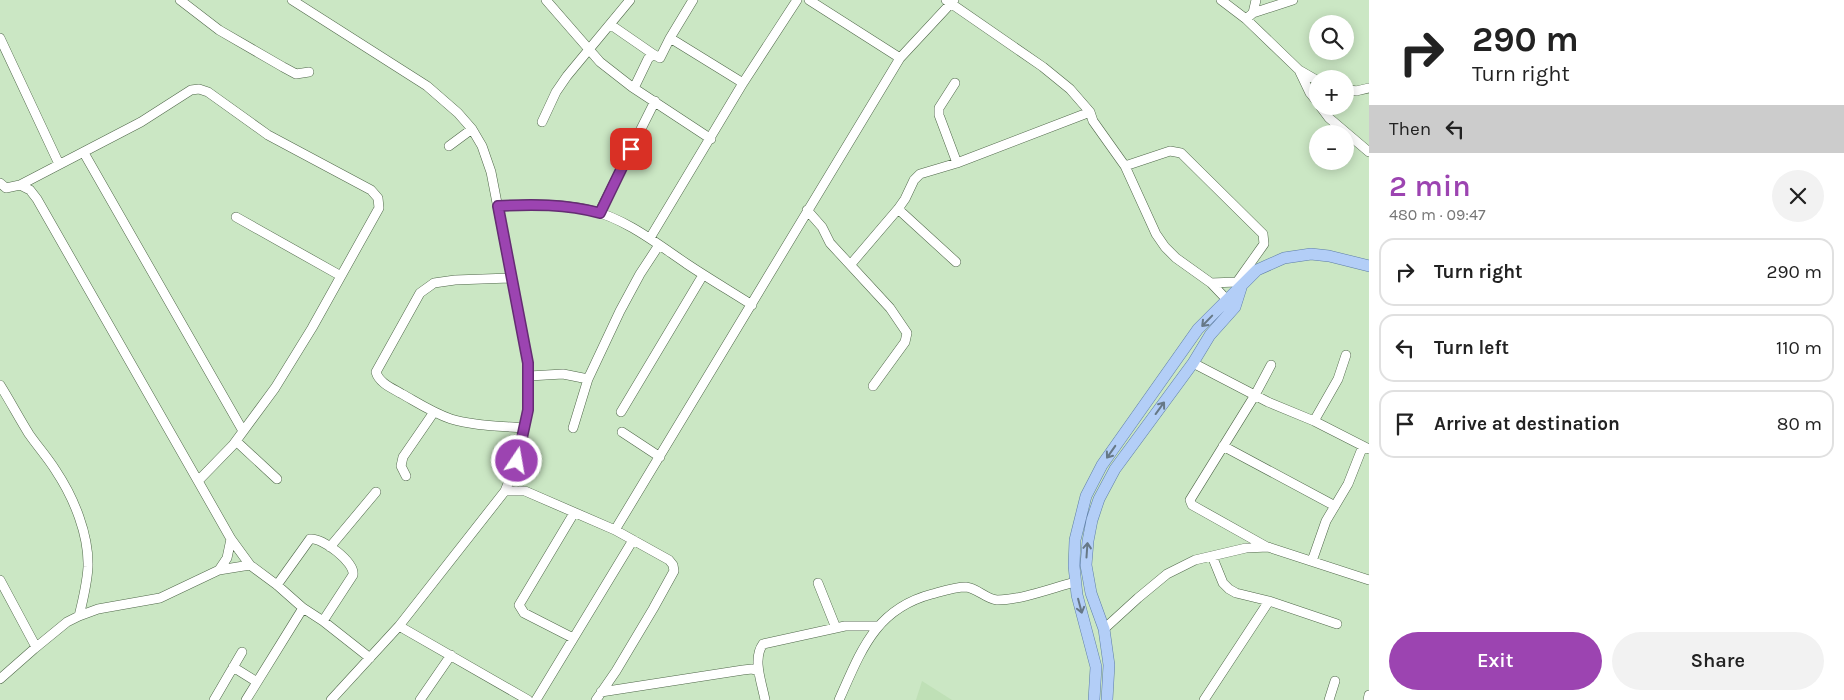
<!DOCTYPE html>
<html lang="en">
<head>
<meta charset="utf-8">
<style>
  body { margin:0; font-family:Karla,sans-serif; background:#f2f2f2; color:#222; height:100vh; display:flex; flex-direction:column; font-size:19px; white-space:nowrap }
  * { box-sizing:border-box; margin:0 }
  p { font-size:16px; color:#767676 }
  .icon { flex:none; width:28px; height:28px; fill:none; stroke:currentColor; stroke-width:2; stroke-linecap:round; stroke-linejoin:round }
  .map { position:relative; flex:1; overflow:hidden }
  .sheet { display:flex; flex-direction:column; background:#fff; width:475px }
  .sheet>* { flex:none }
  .hud { background:#fff; color:#222; overflow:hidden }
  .tools { position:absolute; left:1309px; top:15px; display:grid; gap:10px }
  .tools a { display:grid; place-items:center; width:45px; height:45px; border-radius:50%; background:#fff; box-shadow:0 2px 12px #0003; font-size:25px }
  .pin { position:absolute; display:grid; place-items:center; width:42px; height:42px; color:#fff; margin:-21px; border-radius:10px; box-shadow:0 2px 8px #0006 }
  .me { position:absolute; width:55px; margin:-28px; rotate:12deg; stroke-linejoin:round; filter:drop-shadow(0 0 4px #0008) }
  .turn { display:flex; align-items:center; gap:18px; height:105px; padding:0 20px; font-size:22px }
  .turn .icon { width:65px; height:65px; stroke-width:2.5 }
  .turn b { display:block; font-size:35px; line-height:42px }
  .then { display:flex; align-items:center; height:48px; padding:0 20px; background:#0003; gap:10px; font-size:19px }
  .round { display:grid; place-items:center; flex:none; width:52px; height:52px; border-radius:26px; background:#f2f2f2 }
  .overview { display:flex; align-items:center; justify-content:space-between; height:85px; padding:0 20px }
  h1 { font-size:30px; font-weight:600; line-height:38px; color:#9c44b1 }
  .cta { display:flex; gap:10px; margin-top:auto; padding:10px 20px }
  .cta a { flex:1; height:58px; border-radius:30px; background:#9c44b1; color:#fff; font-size:20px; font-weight:600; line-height:58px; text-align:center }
  .cta a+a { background:#f2f2f2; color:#222 }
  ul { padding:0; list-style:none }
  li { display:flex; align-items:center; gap:15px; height:68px; margin:0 10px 8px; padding:0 10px; border:2px solid #e0e0e0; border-radius:15px }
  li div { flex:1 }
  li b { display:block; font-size:19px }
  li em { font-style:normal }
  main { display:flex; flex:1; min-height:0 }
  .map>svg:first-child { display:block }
  .built { fill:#bfe0b6 }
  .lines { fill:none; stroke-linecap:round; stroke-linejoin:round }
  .minor-casing { stroke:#4f6749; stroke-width:10 }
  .major-casing { stroke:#5d7da5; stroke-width:12 }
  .minor { stroke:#fff; stroke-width:9 }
  .major { stroke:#b3cef7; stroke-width:11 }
  .oneway { stroke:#667886 }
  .route-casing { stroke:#652c73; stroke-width:12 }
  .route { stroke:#9c44b1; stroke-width:9 }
</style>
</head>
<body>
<main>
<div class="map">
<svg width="1369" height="700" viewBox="0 0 1369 700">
  <rect width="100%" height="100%" fill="#cbe7c4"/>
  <!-- built -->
  <path class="built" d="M922,681L952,700H916Z"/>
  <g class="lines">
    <defs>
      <path id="minor" d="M180,0L219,30L283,67L296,74L309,72
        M292,0L427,86L458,113L472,129L482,146L491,172L528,363V410L517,461L505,491L399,626L331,700
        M546,0L600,62L632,87L711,139
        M809,0L900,58
        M946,0L1043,67L1070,89L1090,112L1093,121L1125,166L1156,234L1165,247L1176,258L1211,283L1231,304
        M1221,0L1246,19L1299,70L1318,81
        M1253,13L1256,0
        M1246,19L1253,13L1293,0
        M611,25L653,54
        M0,38L59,164
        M670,38L743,83
        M1299,70L1310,93L1318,103
        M955,83L939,108V115L957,163
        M634,88L648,59L653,54L660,58L670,38L693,0
        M1345,89L1356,91L1369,88
        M1320,106L1329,118L1369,152
        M542,122L556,92L567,76L630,0
        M449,146L472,129
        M84,153L243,431
        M1125,166L1170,151L1181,153L1263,234L1264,244L1237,282L1211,283
        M0,183L6,188L20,185L141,122L191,90L199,89L208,92L268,135L371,190L378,198L379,208L312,328L275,388L233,445L198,481
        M20,185L30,190L37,199L198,481L231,539L250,565L277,585L303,608L323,621L370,658
        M498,206C528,204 560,203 590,210C626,219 656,243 687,264C708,278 730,291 752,305
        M898,209L956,262
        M807,210L822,227L830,243L890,308L907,333L905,342L873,386
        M599,213L655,101
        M236,217L341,276
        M650,238L743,83L797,0
        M851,264L898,209L905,199L914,180L920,174L957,163L1090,112
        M512,278L455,280L434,283L420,293L376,372C379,383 392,388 402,394C418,403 433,413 451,419C474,426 500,426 524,428
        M1193,363L1268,402L1314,421L1369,449
        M529,376L563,374L588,379
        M0,385C10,401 19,418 29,434C38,447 48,458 56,471C74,498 89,535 88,567C87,584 83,600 79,616
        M621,412L703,275
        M1314,421L1338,379L1346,355
        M573,428L588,379L620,311L640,274L659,245
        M622,432L660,457
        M236,441L277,479
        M1223,446L1335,506
        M406,476L401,466L403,457L434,412
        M505,491H525L615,530L669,560L673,565L674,571L653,609L616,671L596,700
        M615,530L900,58L954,0
        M330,547L376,492
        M1267,547L1192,505L1190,500L1255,395L1271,365
        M1212,556L1223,583L1229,589L1236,593L1269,601L1337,624
        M1312,561L1326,521L1348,484L1363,446
        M219,570L227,558L231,539
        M0,580L36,647
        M818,583L836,628
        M277,585L310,539C322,537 355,562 353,575L323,621
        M399,626L528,700
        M1104,629L1138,598L1167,574L1195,560L1246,548L1268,547L1369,580
        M573,638L524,613L519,605L574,513
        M233,667L257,682
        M0,679L34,649L67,622L79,616L98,609L160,598L219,570L250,565
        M601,692L743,670L752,669L758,671
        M214,700L242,652
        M246,700L303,608
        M420,700L451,655
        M536,700L633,540
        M765,700C762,683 752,659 763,644L845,626H878
        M839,700C861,651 875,609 932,594C943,591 955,587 966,587C977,588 986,599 997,600C1021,600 1052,588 1075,582
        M1204,700L1269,601
        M1329,700L1335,681
        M1368,700L1369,695"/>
      <path id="major" d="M1094,700L1096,667L1077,595L1074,566L1075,540L1086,496L1102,465L1198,329L1257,270L1284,258L1311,254L1329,256L1369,266
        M1107,700L1109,665L1104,629L1091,593L1086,565L1088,541L1092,520L1099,499L1115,469L1193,363L1210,335L1235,307L1241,288"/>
    </defs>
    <!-- minor casing -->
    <use href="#minor" class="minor-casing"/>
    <!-- major casing -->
    <use href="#major" class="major-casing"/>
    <!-- minor -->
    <use href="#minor" class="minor"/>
    <!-- major -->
    <use href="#major" class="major"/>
  </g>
  <!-- one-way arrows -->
  <defs><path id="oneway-shaft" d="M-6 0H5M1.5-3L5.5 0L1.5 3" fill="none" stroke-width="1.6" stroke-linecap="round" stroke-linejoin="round" transform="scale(1.25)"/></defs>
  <g class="oneway">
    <use href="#oneway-shaft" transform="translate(1207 321) rotate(134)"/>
    <use href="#oneway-shaft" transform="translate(1160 408) rotate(-54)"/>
    <use href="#oneway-shaft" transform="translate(1111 452) rotate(125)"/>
    <use href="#oneway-shaft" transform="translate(1087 550) rotate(-86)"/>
    <use href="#oneway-shaft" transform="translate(1080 606) rotate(75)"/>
  </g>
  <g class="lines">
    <defs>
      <path id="route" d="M517,461L528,410V363L498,206C532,204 566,204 600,213L631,149"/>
    </defs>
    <!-- route casing -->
    <use href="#route" class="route-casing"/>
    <!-- route -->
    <use href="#route" class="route"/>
  </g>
</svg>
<div class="tools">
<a><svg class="icon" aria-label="search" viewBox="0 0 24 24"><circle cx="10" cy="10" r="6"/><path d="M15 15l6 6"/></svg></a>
<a>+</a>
<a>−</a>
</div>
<div class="pin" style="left:631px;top:149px;background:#d93025"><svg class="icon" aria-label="arrive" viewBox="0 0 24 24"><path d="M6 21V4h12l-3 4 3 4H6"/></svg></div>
<svg class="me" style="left:517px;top:461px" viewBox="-20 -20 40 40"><circle r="17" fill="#9c44b1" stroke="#fff" stroke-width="3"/><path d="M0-11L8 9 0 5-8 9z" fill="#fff"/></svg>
</div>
<section class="sheet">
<div class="hud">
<div class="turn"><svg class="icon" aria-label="right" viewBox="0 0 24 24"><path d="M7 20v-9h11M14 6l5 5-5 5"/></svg><div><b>290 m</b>Turn right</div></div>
<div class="then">Then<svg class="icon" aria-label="left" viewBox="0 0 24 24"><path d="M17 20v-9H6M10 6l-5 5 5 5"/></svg></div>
</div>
<div class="overview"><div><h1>2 min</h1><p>480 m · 09:47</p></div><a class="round"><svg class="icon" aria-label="close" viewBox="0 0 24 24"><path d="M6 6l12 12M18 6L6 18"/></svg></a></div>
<ul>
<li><svg class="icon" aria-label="right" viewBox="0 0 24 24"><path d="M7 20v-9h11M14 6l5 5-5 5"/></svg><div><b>Turn right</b></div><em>290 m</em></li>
<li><svg class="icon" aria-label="left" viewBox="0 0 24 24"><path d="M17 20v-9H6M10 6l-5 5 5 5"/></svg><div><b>Turn left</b></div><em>110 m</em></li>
<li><svg class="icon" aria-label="arrive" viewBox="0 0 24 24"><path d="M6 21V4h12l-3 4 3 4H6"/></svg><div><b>Arrive at destination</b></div><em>80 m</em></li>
</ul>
<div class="cta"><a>Exit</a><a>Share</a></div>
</section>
</main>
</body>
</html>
